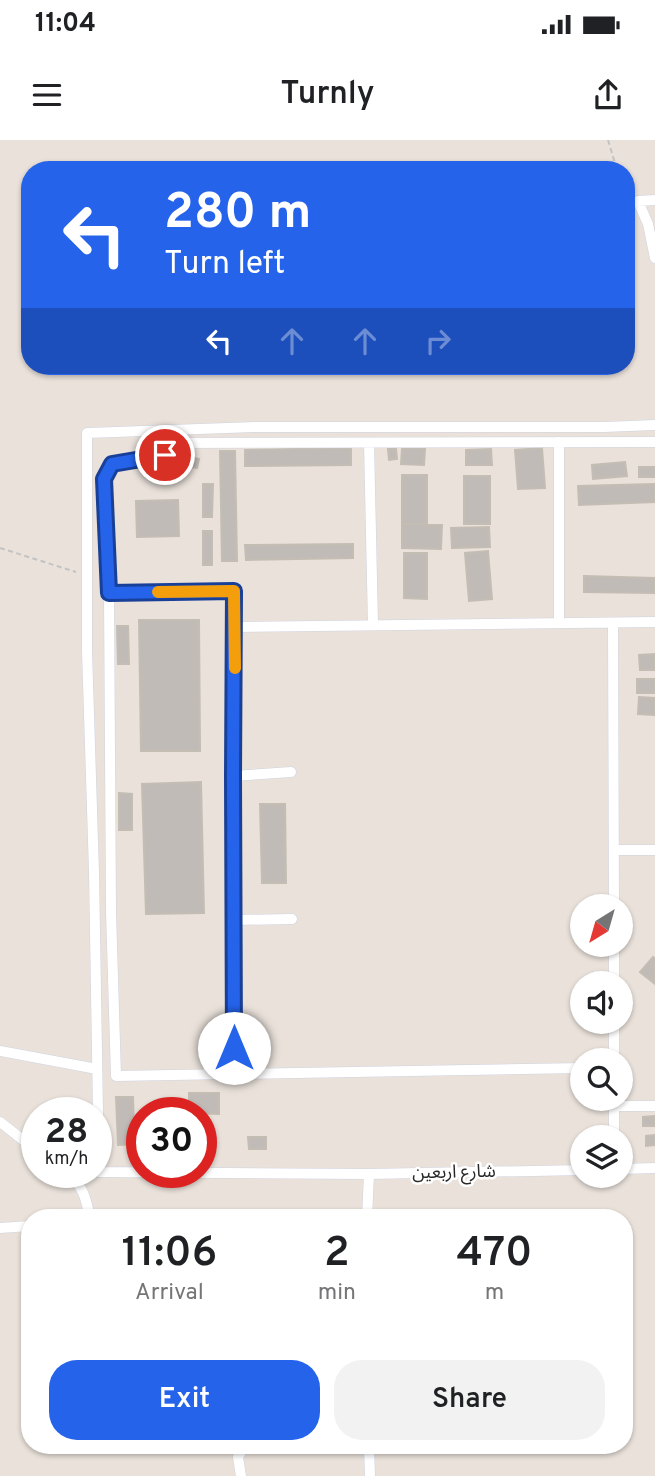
<!DOCTYPE html>
<html lang="en">
<head>
<meta charset="utf-8">
<style>
  body { margin:0; font-family:Overpass,"Noto Sans Arabic",sans-serif; background:#f2f2f2; color:#202124; height:100vh; display:flex; flex-direction:column; font-size:26px; white-space:nowrap }
  * { box-sizing:border-box; margin:0 }
  p { font-size:23px; color:#757577 }
  .icon { flex:none; width:38px; height:38px; fill:none; stroke:currentColor; stroke-width:2; stroke-linecap:round; stroke-linejoin:round }
  .map { position:relative; flex:1; overflow:hidden }
  .drawer { position:absolute; left:21px; top:1069px; width:612px; height:245px; display:flex; flex-direction:column; background:#fff; border-radius:28px; box-shadow:0 2px 5px #0004 }
  .drawer>* { flex:none }
  .top-card { position:absolute; left:21px; top:21px; width:614px; height:214px; border-radius:28px; box-shadow:0 2px 5px #0004; background:#2563eb; color:#fff; overflow:hidden }
  .needle { width:46px; rotate:217deg }
  .tools { position:absolute; left:570px; top:754px; display:grid; gap:14px }
  .tools a { display:grid; place-items:center; width:63px; height:63px; border-radius:50%; background:#fff; box-shadow:0 2px 5px #0004; font-size:35px }
  .speed { position:absolute; left:21px; top:957px; display:flex; gap:14px; font-size:35px; font-weight:700; text-align:center }
  .speed>* { display:grid; place-content:center; width:91px; height:91px; border-radius:50%; background:#fff; box-shadow:0 2px 5px #0004; line-height:1 }
  .speed small { font-size:18px; font-weight:400 }
  .speed .limit { border:10px solid #d22; background:#fff; color:#111 }
  .pin { position:absolute; display:grid; place-items:center; width:60px; height:60px; color:#fff; margin:-30px; border:4px solid #fff; border-radius:50%; box-shadow:0 2px 7px #0007 }
  .me { position:absolute; width:77px; margin:-38px; rotate:0deg; stroke-linejoin:round; filter:drop-shadow(0 0 5px #0008) }
  .turn { display:flex; align-items:center; gap:24px; height:147px; padding:0 28px; font-size:32px }
  .turn .icon { width:91px; height:91px; stroke-width:2.5 }
  .turn b { display:block; font-size:49px; line-height:60px }
  .lanes { display:flex; align-items:center; height:66px; padding:0 28px; background:#0003; justify-content:center; gap:35px; direction:ltr }
  .lanes .off { opacity:.35 }
  .eta { display:flex; justify-content:space-evenly; align-items:center; height:119px; text-align:center }
  .eta b { font-size:42px; font-weight:600; line-height:49px }
  .button { display:flex; gap:14px; margin-top:auto; padding:14px 28px }
  .button a { flex:1; height:80px; border-radius:28px; background:#2563eb; color:#fff; font-size:28px; font-weight:600; line-height:80px; text-align:center }
  .button a+a { background:#f2f2f2; color:#202124 }
  .status { display:flex; justify-content:space-between; align-items:center; height:49px; padding:0 35px; background:#fff; direction:ltr }
  .status svg { height:19px; fill:currentColor }
  header { display:flex; justify-content:space-between; align-items:center; height:91px; padding:0 28px; background:#fff; font-size:32px; font-weight:600 }
  .map>svg:first-child { display:block }
  .building { fill:#c1bbb7; stroke:#c4bdb4; stroke-width:2 }
  .lines { fill:none; stroke-linecap:round; stroke-linejoin:round }
  .minor-casing { stroke:#cfd4e0; stroke-width:11 }
  .path { stroke:#c3c3c3; stroke-width:2; stroke-dasharray:5 3.5; stroke-linecap:butt }
  .minor { stroke:#fff; stroke-width:10 }
  .route-casing { stroke:#184099; stroke-width:18 }
  .route { stroke:#2563eb; stroke-width:12 }
  .slow { stroke:#f59e0b; stroke-width:12 }
  .labels { text-anchor:middle; dominant-baseline:central; stroke-width:5; stroke-linejoin:round; paint-order:stroke }
  .street-label { font-size:18px; fill:#282828; stroke:#fff }
</style>
</head>
<body>
<div class="status"><b>11:04</b><svg viewBox="0 0 49 12"><path d="M0 12V9h3v3zM5 12V6h3v6zM10 12V3h3v9zM15 12V0h3v12zM26 1h20v11H26zM47 4h2v5h-2z"/></svg></div>
<header><svg class="icon" aria-label="menu" viewBox="0 0 24 24"><path d="M4 6h16M4 12h16M4 18h16"/></svg>Turnly<svg class="icon" aria-label="share" viewBox="0 0 24 24"><path d="M12 15V3M7 8l5-5 5 5M5 13v7h14v-7"/></svg></header>
<div class="map">
<svg width="655" height="1336" viewBox="0 0 655 1336">
  <rect width="100%" height="100%" fill="#e9e1da"/>
  <!-- building -->
  <path class="building" d="M351,308V325L245,326V310Z
    M402,308L425,309L424,325L401,324Z
    M542,308L545,348L518,349L515,310Z
    M388,309H396L397,319L389,320Z
    M491,309L492,325H466V310Z
    M220,311H235L237,421H222Z
    M190,317L199,319L197,328L189,327Z
    M625,322L627,336L593,339L592,325Z
    M639,327H655V337H639Z
    M402,335H427V384H402Z
    M464,336H490V384H464Z
    M203,344H213L212,377H203Z
    M655,344V362L579,365L578,346Z
    M178,360L179,396L137,397L136,361Z
    M402,384L442,385L441,409L402,408Z
    M489,387L490,407L452,408L451,388Z
    M203,391H212V425H203Z
    M353,404V418L246,420L245,405Z
    M488,411L492,459L469,461L465,413Z
    M404,413H427V459L404,458Z
    M584,436L655,438V453L584,452Z
    M139,480H199L200,611H141Z
    M117,486H128L129,524H118Z
    M655,514V530H640L639,515Z
    M637,539H655V553H637Z
    M639,557L655,558V575L638,574Z
    M201,642L204,773L146,774L142,644Z
    M119,653L132,654V690H119Z
    M260,664H285L286,743H262Z
    M653,817L655,819V844L640,832Z
    M189,953H219V974L189,973Z
    M116,957H133L134,989L142,988V1004L118,1005Z
    M655,976V986H643V977Z
    M655,995V1005L646,1006V996Z
    M248,997H266V1009H249Z"/>
  <g class="lines">
    <defs>
      <path id="minor" d="M655,60L638,61L648,84L655,118
        M369,303L373,485
        M109,453L234,451L235,487L655,482
        M559,483V302
        M613,483L614,766
        M233,636L291,632
        M615,710H655
        M233,780L292,779
        M614,844V805
        M0,911L97,929
        M614,920V882
        M583,928L116,936L111,772L109,453L104,339L112,324L165,315V303L655,302
        M234,934L233,636L235,487
        M614,966H655
        M0,982L37,1011
        M614,998V960
        M621,1029L655,1028
        M66,1032C83,1045 86,1058 90,1078
        M369,1034L99,1032L94,732L87,511V293L255,287H604L655,285
        M367,1078L369,1034L583,1030
        M0,1088L30,1086
        M369,1306L370,1336
        M241,1336L238,1317L244,1306"/>
    </defs>
    <!-- minor casing -->
    <use href="#minor" class="minor-casing"/>
    <!-- path -->
    <path class="path" d="M608,0L617,30
      M626,45L631,52
      M0,408L76,432"/>
    <!-- minor -->
    <use href="#minor" class="minor"/>
  </g>
  <g class="lines">
    <defs>
      <path id="route" d="M165,315L112,324L104,339L109,453L234,451L233,636L234,908"/>
    </defs>
    <!-- route casing -->
    <use href="#route" class="route-casing"/>
    <!-- route -->
    <use href="#route" class="route"/>
    <!-- slow -->
    <path class="slow" d="M158,452L234,451L235,528"/>
  </g>
  <g class="labels">
    <!-- street labels -->
    <g class="street-label">
      <text transform="translate(454 1033) rotate(-1)">شارع اربعين</text>
    </g>
  </g>
</svg>
<div class="tools">
<a><svg class="needle" viewBox="-14 -14 28 28"><path d="M0-13l5 13h-10z" fill="#e53935"/><path d="M0 13l5-13h-10z" fill="#757577"/></svg></a>
<a><svg class="icon" aria-label="sound" viewBox="0 0 24 24"><path d="M4 9h4l5-4v14l-5-4H4zM17 9q2 3 0 6"/></svg></a>
<a><svg class="icon" aria-label="search" viewBox="0 0 24 24"><circle cx="10" cy="10" r="6"/><path d="M15 15l6 6"/></svg></a>
<a><svg class="icon" aria-label="layers" viewBox="0 0 24 24"><path d="M12 4l9 5-9 5-9-5zM3 14l9 5 9-5"/></svg></a>
</div>
<div class="speed"><div>28<small>km/h</small></div><div class="limit">30</div></div>
<div class="pin" style="left:165px;top:315px;background:#d93025"><svg class="icon" aria-label="arrive" viewBox="0 0 24 24"><path d="M6 21V4h12l-3 4 3 4H6"/></svg></div>
<svg class="me" style="left:234px;top:908px" viewBox="-20 -20 40 40"><circle r="19" fill="#fff"/><path d="M0-13L10 11 0 6-10 11z" fill="#2563eb"/></svg>
<div class="top-card">
<div class="turn"><svg class="icon" aria-label="left" viewBox="0 0 24 24"><path d="M17 20v-9H6M10 6l-5 5 5 5"/></svg><div><b>280 m</b>Turn left</div></div>
<div class="lanes"><svg class="icon" aria-label="left" viewBox="0 0 24 24"><path d="M17 20v-9H6M10 6l-5 5 5 5"/></svg><svg class="icon off" aria-label="ahead" viewBox="0 0 24 24"><path d="M12 20V5M6 11l6-6 6 6"/></svg><svg class="icon off" aria-label="ahead" viewBox="0 0 24 24"><path d="M12 20V5M6 11l6-6 6 6"/></svg><svg class="icon off" aria-label="right" viewBox="0 0 24 24"><path d="M7 20v-9h11M14 6l5 5-5 5"/></svg></div>
</div>
<section class="drawer">
<div class="eta">
<div><b>11:06</b><p>Arrival</p></div>
<div><b>2</b><p>min</p></div>
<div><b>470</b><p>m</p></div>
</div>
<div class="button"><a>Exit</a><a>Share</a></div>
</section>
</div>
</body>
</html>
